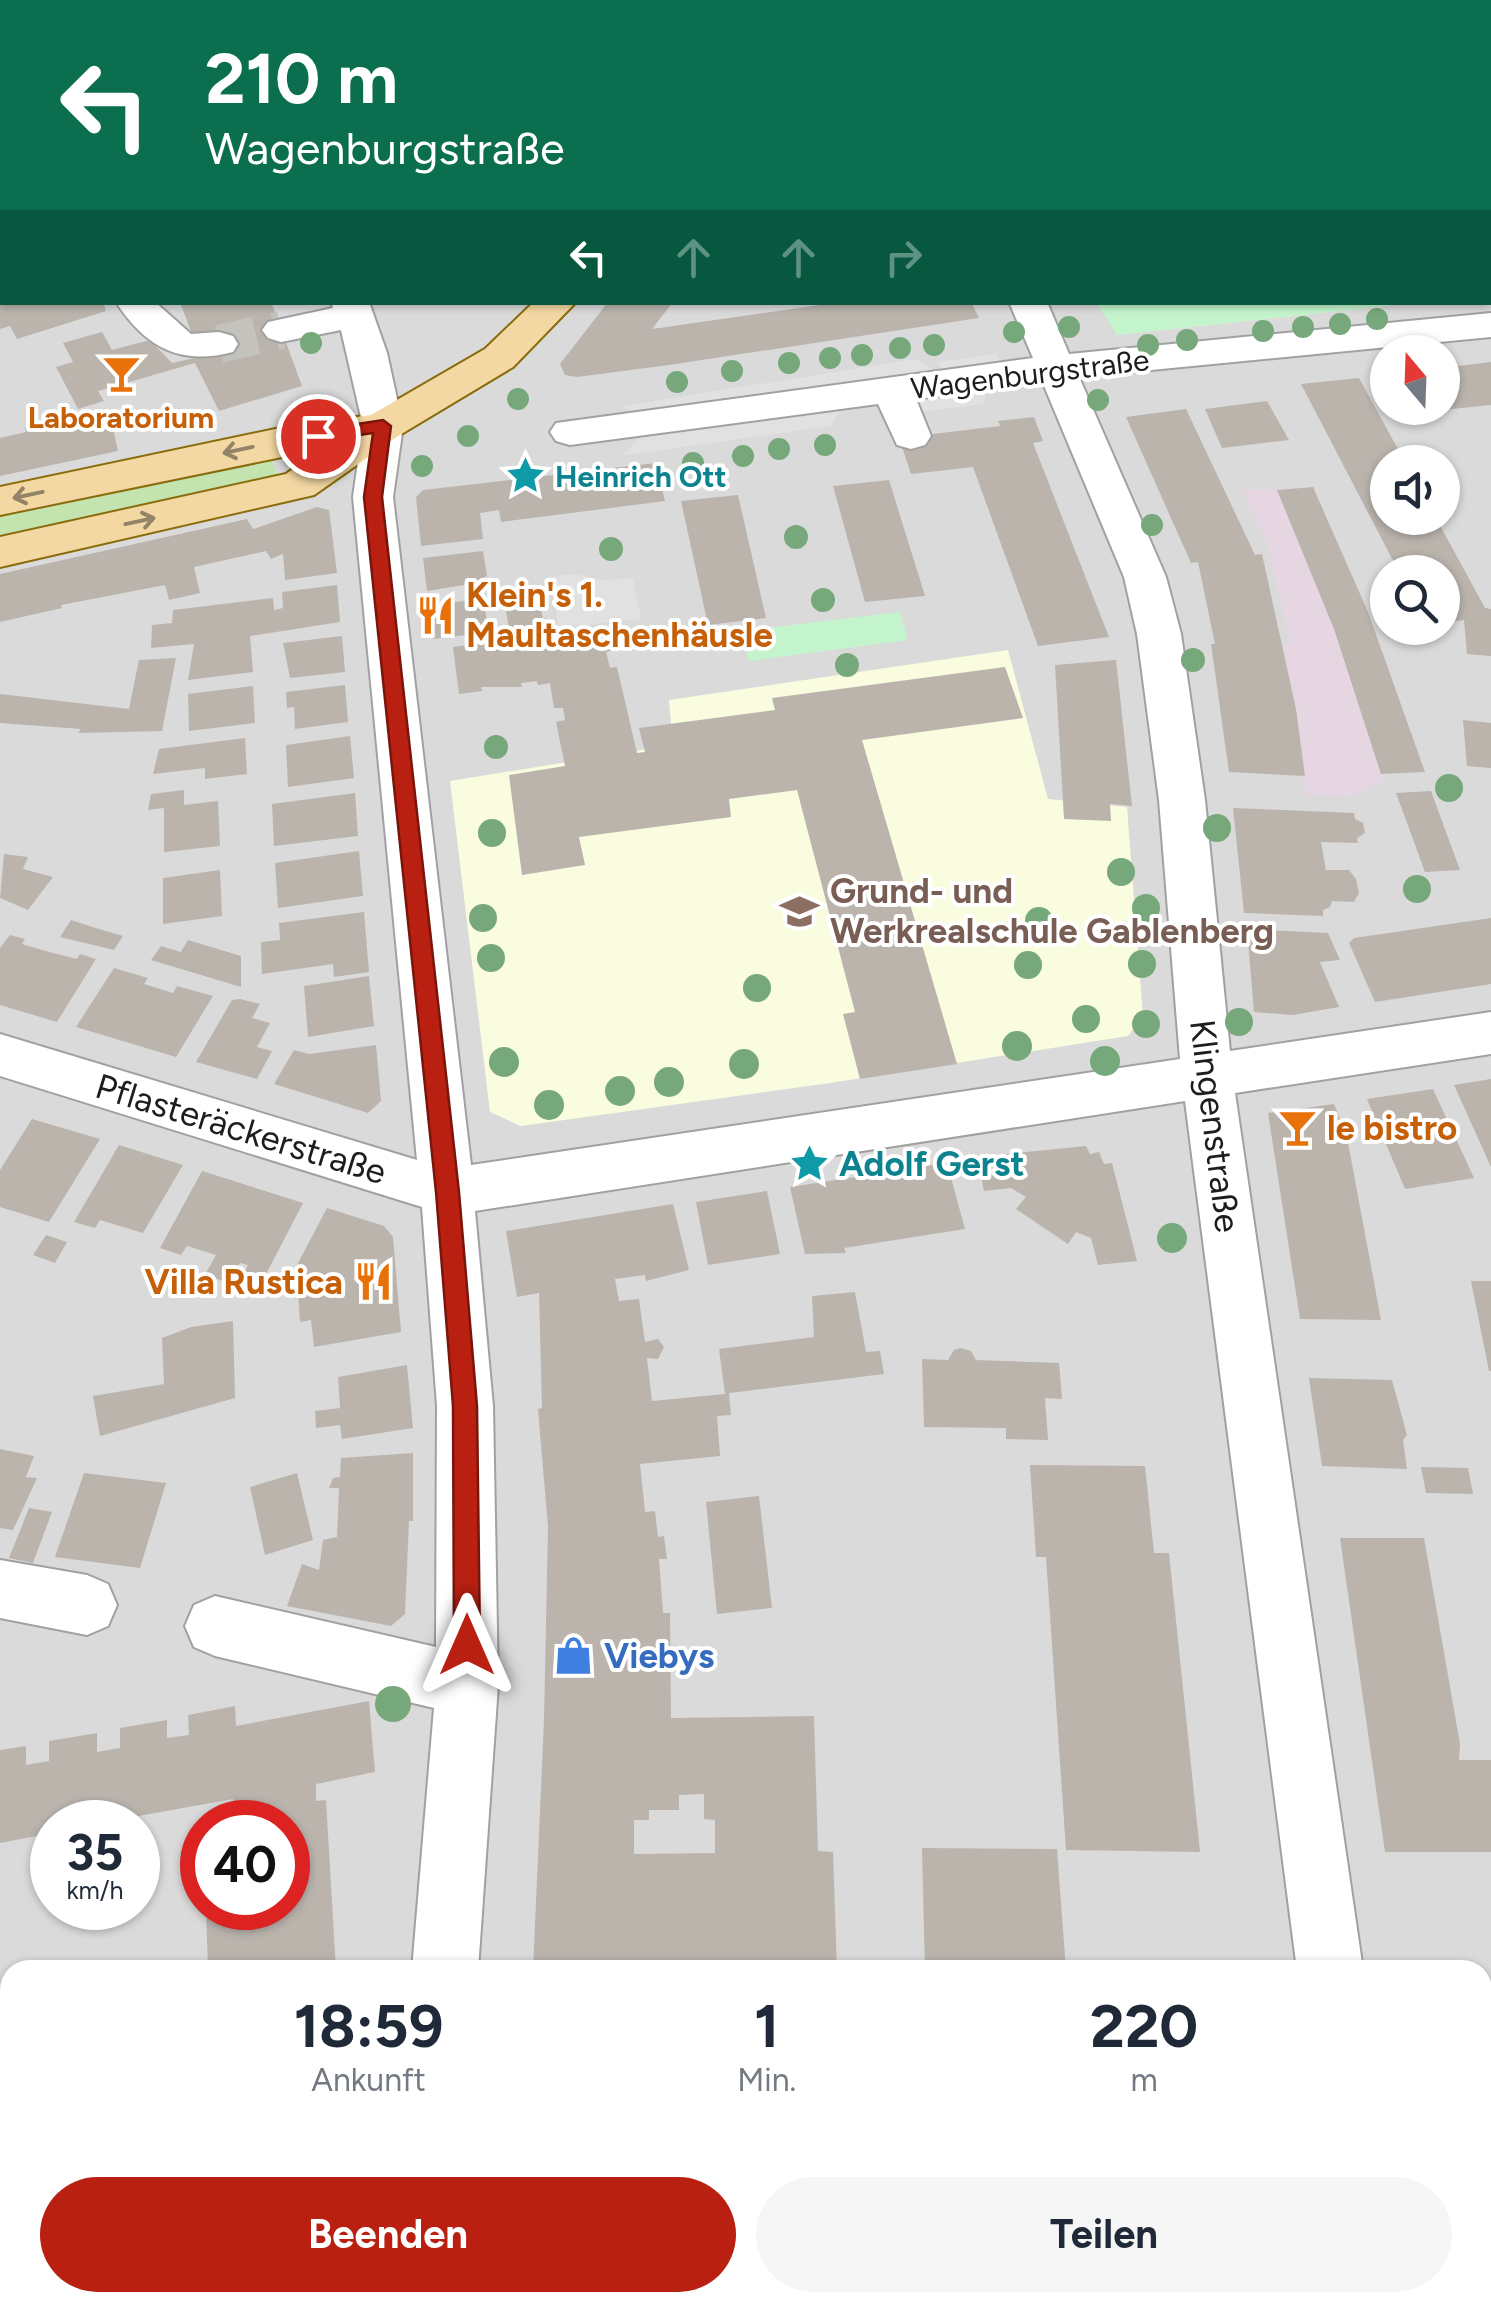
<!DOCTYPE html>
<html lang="de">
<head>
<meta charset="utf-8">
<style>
  body { margin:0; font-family:Figtree,sans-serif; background:#f6f6f7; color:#1f2937; height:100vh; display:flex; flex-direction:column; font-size:38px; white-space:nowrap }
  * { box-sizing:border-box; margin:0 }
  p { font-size:32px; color:#747a83 }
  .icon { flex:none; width:55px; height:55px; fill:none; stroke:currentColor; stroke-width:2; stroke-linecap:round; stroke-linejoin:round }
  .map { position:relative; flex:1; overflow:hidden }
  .sheet { position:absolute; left:0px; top:1960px; width:1492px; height:352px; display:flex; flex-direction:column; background:#fff; border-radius:30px 30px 0 0; box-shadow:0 2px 8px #0004 }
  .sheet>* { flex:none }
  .guide { position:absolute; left:0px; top:0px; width:1492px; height:305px; box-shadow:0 2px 8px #0004; background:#0b6e4f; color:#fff; overflow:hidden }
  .needle { width:65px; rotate:341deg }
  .buttons { position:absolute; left:1370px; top:335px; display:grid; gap:20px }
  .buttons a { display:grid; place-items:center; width:90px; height:90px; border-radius:50%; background:#fff; box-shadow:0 2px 8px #0004; font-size:50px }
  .speed { position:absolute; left:30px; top:1800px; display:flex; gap:20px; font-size:50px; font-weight:700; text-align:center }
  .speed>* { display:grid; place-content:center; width:130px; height:130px; border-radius:50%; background:#fff; box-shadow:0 2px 8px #0004; line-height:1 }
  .speed small { font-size:25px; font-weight:400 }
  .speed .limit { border:15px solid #d22; background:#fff; color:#111 }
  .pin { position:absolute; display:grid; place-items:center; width:85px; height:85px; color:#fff; margin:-42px; border:5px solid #fff; border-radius:50%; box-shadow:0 2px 10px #0007 }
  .me { position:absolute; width:110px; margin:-55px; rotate:0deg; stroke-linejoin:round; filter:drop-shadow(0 0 8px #0008) }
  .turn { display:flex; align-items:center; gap:35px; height:210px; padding:0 40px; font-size:45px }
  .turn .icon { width:130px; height:130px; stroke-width:2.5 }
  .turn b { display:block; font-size:70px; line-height:85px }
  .lanes { display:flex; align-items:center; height:95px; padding:0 40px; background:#0003; justify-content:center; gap:50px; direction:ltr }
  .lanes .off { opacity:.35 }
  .eta { display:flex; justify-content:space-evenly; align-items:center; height:170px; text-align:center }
  .eta b { font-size:60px; font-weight:700; line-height:70px }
  .action { display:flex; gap:20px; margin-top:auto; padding:20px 40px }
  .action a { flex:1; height:115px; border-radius:60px; background:#ba2011; color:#fff; font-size:40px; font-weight:700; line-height:115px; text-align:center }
  .action a+a { background:#f6f6f7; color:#1f2937 }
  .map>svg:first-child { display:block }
  .residential { fill:#dbdada; fill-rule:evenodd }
  .industrial { fill:#e6d6e2 }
  .education { fill:#f9fcde }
  .grass { fill:#c3e4ae }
  .park { fill:#c4f4cc }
  .parking { fill:#e1e1e1 }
  .building { fill:#bab4ad; fill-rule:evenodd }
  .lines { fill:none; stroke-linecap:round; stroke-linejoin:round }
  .minor-tunnel { stroke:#c4c2bc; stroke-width:38; stroke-dasharray:38 19; stroke-linecap:butt }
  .minor-casing { stroke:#a1a1a1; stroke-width:4 }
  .major-casing { stroke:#8a6c0c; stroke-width:4 }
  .minor { fill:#fff; fill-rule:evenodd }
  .major { fill:#f4d8a3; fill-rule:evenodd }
  .tree { fill:#76a87b }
  .oneway { stroke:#938467 }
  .route { fill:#ba2011; stroke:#79150b; stroke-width:2.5 }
  .labels { text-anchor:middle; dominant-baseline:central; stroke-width:8; stroke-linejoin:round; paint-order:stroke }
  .far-street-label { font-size:30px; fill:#1d1d1d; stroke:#fff }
  .far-food-label { font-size:30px; font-weight:bold; fill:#c56008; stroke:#fff }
  .far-culture-label { font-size:30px; font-weight:bold; fill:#0d838f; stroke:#fff; text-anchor:start }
  .food-label { font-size:35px; font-weight:bold; fill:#c56008; stroke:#fff; text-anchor:start }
  .education-label { font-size:35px; font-weight:bold; fill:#785e54; stroke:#fff; text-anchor:start }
  .street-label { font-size:35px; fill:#1d1d1d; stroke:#fff }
  .culture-label { font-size:35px; font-weight:bold; fill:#0d838f; stroke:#fff; text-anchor:start }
  .shop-label { font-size:35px; font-weight:bold; fill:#366cbe; stroke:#fff; text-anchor:start }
</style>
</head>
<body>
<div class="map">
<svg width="1491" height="2312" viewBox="0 0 1491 2312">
  <rect width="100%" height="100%" fill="#eeebe4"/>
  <!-- residential -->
  <path class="residential" d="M0,0L913,2H2V302H1097L1117,335L1414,303L1490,302L1491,294V2312H0ZM1388,352H1442V408H1388ZM1388,462H1442V518H1388ZM1388,572H1442V628H1388ZM52,1822H138V1908H52ZM202,1822H288V1908H202ZM10,1970H1482V2302H10Z"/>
  <!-- industrial -->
  <path class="industrial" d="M1313,487L1368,612L1425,772L1382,774L1383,781L1351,796L1306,795L1296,709L1282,644L1291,643L1267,543L1242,491Z"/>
  <!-- education -->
  <path class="education" d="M1008,650L1048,799L1127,807L1143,1016L1128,1036L830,1083L521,1126L490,1112L450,781L673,745L669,700Z"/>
  <!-- grass -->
  <path class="grass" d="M269,454L278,476L0,539V513Z"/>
  <!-- park -->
  <path class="park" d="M1097,303H1414L1117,335Z
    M900,612L908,640L749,661L741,631Z"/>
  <!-- parking -->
  <path class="parking" d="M996,354L1006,375L992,377L983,404L912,413L925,386L848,398L831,426L621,456L655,423L623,406L915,359L936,371L943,384L946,382L938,362Z
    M576,574L602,580L633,578L641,619L559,627L550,576Z"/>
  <!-- building -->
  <path class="building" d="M0,302H103L106,311L17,339L10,326L0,329Z
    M180,302H271L302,386L219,411L195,363L98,391L104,401L78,409L56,367L73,362L63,343L102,332L112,350L150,340L172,363L222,352L193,337Z
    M608,302H673L652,329L841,302H971L979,318L669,365L577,377L565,375L560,364Z
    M1491,362V405L1442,410V368Z
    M1359,378L1405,462H1388V518H1436L1485,608L1491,609V656L1467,654L1464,620L1442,623V572H1399L1301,384Z
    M1267,401L1289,440L1222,448L1205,409Z
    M1186,409L1255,555L1262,554L1296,709L1305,776L1229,772L1211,644H1215L1198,562L1191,563L1126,417Z
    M87,415L89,424L111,419L118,451L0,476V438L26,432L25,428Z
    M1034,417L1043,441L1033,443L1109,637L1038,646L973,467L911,474L899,438L1000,426L998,421Z
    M656,463L665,501L501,522L499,510L480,513L483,539L421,546L416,497L423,490Z
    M889,480L925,596L865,602L833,486Z
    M1313,487L1368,612L1425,772L1381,774L1334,629L1277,490Z
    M738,495L766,618L708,625L681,501Z
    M317,507L329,510L337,573L285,580L283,554L271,559L266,551L194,567L200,593L169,600L165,585L61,605L62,608L0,622V574L247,519L253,529Z
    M483,551L487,576L470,584L427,591L423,558Z
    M337,585L340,622L250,636L253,672L188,680L194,644L151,648L152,625L172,623L173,610L273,598L274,610L283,608L282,592Z
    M537,587L544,625L509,629L503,592Z
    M483,598L489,632L433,639L428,606Z
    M608,627L613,650L606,652L610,668L617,667L637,753L645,752L639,728L775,710L772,698L1005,667L1023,718L862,740L957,1064L860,1079L843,1014L855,1012L797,790L729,799L731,817L579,837L585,865L522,875L509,775L565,766L556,722L565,720L563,708H554L550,683L538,685L537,681L521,683L522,687H481L482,691L459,694L453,647Z
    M342,636L345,672L290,678L283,643Z
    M176,658L162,731L78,733L81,729L0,723V694L129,709L139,660Z
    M1116,660L1132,806L1110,804L1111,821L1064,819L1055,665Z
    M345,685L348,722L295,729L294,707L287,708L286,692Z
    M253,686L255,723L189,731L188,694Z
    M1463,720L1491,723V768L1467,766Z
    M350,736L354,778L288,787L286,745Z
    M245,738L247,774L205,779V768L153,774L159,749Z
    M184,790V805L218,801L220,846L164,852V808L148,810L151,794Z
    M1431,791L1460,870L1425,872L1396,793Z
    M355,793L358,836L274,846L272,804Z
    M1233,808L1354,813L1355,819L1363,823L1365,833L1357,838L1358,843L1321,842L1326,870H1349L1356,879L1359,893L1354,902L1332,901L1330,907L1323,910V916L1244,913Z
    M359,851L363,896L278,908L275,863Z
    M4,854L28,857L23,869L53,877L28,910L0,898Z
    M220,870L222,916L163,924V878Z
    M364,912L369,972L334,977L333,964L262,974L261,942L280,940L279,923Z
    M1491,918V984L1375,1002L1349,943L1354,938Z
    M71,920L99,929L123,936L114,950L60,937Z
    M1247,929L1328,933L1340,960L1320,962L1339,1007L1293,1015L1254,1012Z
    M10,935L25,939L22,944L49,952L77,959L80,954L96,959L57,1022L0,1005V948Z
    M188,940L241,956V987L151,960L161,946L181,952Z
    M114,968L148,978L144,984L173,993L177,986L213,996L176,1057L76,1027Z
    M369,976L374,1026L308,1037L304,986Z
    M240,999L260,1004L252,1018L270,1023L257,1047L272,1051L257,1079L196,1062L232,1000Z
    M376,1045L381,1101L368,1113L274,1084L294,1050L309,1054Z
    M1491,1079V1167L1454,1085Z
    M1433,1089L1474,1178L1405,1189L1367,1099Z
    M1334,1104L1347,1137L1381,1320L1300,1319L1268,1113Z
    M32,1119L100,1139L49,1222L0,1207V1170Z
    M119,1145L183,1165L143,1233L100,1220L95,1228L74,1222Z
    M1086,1146L1090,1154L1099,1152L1104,1164L1112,1163L1137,1261L1098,1265L1091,1238L1076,1232L1068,1244L1016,1209L1026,1197L1011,1188L984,1191L977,1157Z
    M947,1163L965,1229L844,1248L846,1253L805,1254L790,1187Z
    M202,1171L303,1203L264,1278L244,1272L248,1265L240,1263L229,1283L205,1275L216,1255L187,1246L181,1255L160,1248Z
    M767,1191L780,1254L708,1265L696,1202Z
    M673,1204L689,1270L646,1281L645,1275L615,1279L619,1301L639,1299L645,1342L658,1339L664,1347L658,1359L647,1358L652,1401L725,1394L719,1349L814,1337L812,1296L855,1292L866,1352L880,1351L884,1374L729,1393L731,1415L717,1416L720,1456L640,1464L645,1512L655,1511L658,1537L664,1536L667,1559H659L663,1613H670L671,1718L814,1716L818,1851L833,1852L837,1970H533L544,1720L548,1527L538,1409L542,1408L539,1293L517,1297L506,1231ZM704,1794V1819L715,1820V1853L634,1854V1820H649V1810H679V1795Z
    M327,1208L384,1226L393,1237L401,1332L314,1347L311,1320L300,1322L298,1291L285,1288Z
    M46,1235L67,1242L55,1263L33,1255Z
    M1471,1281H1491V1371H1489Z
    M233,1321L235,1398L100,1436L93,1396L164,1384L162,1338L191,1327Z
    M960,1348L971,1351L976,1360L1059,1363L1062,1399L1045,1398L1048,1440L1006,1439V1428L924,1427L922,1359L948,1360L954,1350Z
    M407,1365L413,1428L342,1439L340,1425L316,1428L315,1411L340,1408L338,1377Z
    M1309,1378L1392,1380L1407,1435L1403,1440L1407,1469L1322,1466Z
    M0,1449L34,1456L26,1477L37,1478L13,1530L0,1528Z
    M413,1453V1521H409L405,1614L391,1626L287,1606L302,1564L319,1570L323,1540L337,1537L339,1488H329L333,1478L340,1477L341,1458Z
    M1030,1465L1145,1466L1154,1553H1169L1200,1852L1066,1850L1046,1557H1036Z
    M1421,1467L1468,1468L1473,1494L1426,1493Z
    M84,1473L166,1483L140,1568L55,1557Z
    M297,1473L313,1540L265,1555L250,1487Z
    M759,1496L772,1608L717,1614L706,1502Z
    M29,1508L52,1512L33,1563L9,1558Z
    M1340,1538H1424L1460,1744L1459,1760H1491V1852H1385Z
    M369,1701L375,1772L316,1784V1801L326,1800L336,1970H208L206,1908H288V1822H235L233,1799L105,1822H52V1833L0,1843V1750L26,1746V1765L49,1761V1741L97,1733V1752L120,1748V1728L167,1720V1738L189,1735L188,1715L235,1706L236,1726Z
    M922,1848L1057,1849L1066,1970H925Z
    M10,2252V2302H64V2312H0V2253Z
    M106,2302H213L212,2312H106Z
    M271,2302H363L362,2312H270Z"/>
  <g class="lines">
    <!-- minor-tunnel -->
    <path class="minor-tunnel" d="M219,344L281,330"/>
    <defs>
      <path id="minor" d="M210,0H242L243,2H211Z
        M832,0H865L866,2H834Z
        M0,87H2V111H0Z
        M116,302H155L191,334L219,332L233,336L238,344L233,352C180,366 145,347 116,302Z
        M331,302H369L387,353L403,426L393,497L471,1165L1180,1059L1159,800L1137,634L1124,577L1042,381L916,399L931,436L925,445L911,449L897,445L878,404L570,445L556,441L550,432L556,423L1033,358L1009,302H1047L1069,354L1491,313V337L1079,377L1166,577L1181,634L1205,800L1230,1051L1491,1012V1054L1235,1093L1363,1970H1297L1185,1101L475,1211L493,1406L498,1685L478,1970H412L434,1708L215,1656L194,1647L185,1626L194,1605L215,1596L436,1647L437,1406L422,1207L0,1076V1034L417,1160L353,497L363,426L341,330L281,342L268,338L262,330L268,322L333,308Z
        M0,1560L87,1575L108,1584L117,1605L108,1626L87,1635L0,1618Z
        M381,2302H453L452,2312H380Z
        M1338,2302H1410L1411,2312H1339Z"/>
      <path id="major" d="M534,302H576L513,367L398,436L314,495L0,567V537L286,474L321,449L0,515V487L285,427L371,415L485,349Z"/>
    </defs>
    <!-- minor casing -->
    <use href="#minor" class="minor-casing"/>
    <!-- major casing -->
    <use href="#major" class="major-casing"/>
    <!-- minor -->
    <use href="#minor" class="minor"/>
    <!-- major -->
    <use href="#major" class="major"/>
  </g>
  <!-- trees -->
  <g class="tree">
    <circle cx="1377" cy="319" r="11"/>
    <circle cx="1340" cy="324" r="11"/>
    <circle cx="1069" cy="327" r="11"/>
    <circle cx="1303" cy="327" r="11"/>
    <circle cx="1263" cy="331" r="11"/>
    <circle cx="1014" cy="332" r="11"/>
    <circle cx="1187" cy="340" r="11"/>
    <circle cx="311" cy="343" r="11"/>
    <circle cx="934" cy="345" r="11"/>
    <circle cx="1148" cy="345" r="11"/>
    <circle cx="900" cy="348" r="11"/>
    <circle cx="862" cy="355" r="11"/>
    <circle cx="830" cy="358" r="11"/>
    <circle cx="789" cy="363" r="11"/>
    <circle cx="732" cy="371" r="11"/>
    <circle cx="677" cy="382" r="11"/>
    <circle cx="518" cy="399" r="11"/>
    <circle cx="1098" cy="400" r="11"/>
    <circle cx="468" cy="436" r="11"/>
    <circle cx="825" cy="445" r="11"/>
    <circle cx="779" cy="449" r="11"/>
    <circle cx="743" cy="456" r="11"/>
    <circle cx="693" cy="463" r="11"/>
    <circle cx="422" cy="466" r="11"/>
    <circle cx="1152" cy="525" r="11"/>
    <circle cx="796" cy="537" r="12"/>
    <circle cx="611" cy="549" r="12"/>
    <circle cx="823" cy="600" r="12"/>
    <circle cx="1193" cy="660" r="12"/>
    <circle cx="847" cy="665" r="12"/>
    <circle cx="496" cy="747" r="12"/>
    <circle cx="1449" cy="788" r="14"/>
    <circle cx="1217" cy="828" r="14"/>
    <circle cx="492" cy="833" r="14"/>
    <circle cx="1121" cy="872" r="14"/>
    <circle cx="1417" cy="889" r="14"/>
    <circle cx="1146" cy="908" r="14"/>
    <circle cx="483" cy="918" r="14"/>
    <circle cx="1039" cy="921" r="14"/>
    <circle cx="491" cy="958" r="14"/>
    <circle cx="1142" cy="964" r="14"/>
    <circle cx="1028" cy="965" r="14"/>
    <circle cx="757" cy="988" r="14"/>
    <circle cx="1086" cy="1019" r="14"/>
    <circle cx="1239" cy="1022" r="14"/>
    <circle cx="1146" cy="1024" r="14"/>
    <circle cx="1017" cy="1046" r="15"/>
    <circle cx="1105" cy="1061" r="15"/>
    <circle cx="504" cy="1062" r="15"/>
    <circle cx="744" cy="1064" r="15"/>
    <circle cx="669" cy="1082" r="15"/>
    <circle cx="620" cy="1091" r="15"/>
    <circle cx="549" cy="1105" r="15"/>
    <circle cx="1172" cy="1238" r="15"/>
    <circle cx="393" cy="1704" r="18"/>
  </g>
  <!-- one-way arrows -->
  <defs><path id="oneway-shaft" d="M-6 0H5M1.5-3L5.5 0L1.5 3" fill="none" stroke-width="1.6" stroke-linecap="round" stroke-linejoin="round" transform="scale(2.5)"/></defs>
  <g class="oneway">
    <use href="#oneway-shaft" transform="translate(238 450) rotate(168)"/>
    <use href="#oneway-shaft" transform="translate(28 495) rotate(168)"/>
    <use href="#oneway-shaft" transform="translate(140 521) rotate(-12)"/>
  </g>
  <!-- route -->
  <path class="route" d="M383,420L391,426L382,497L459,1192L477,1406L480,1645L476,1654L467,1658L457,1654L454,1645L453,1406L436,1192L364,497L373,433L318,441L309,436L318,430Z"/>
  <!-- icons -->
  <defs>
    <symbol id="bar-bare" viewBox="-9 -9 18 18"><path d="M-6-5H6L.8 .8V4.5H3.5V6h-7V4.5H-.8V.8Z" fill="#e8710a" stroke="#fff" stroke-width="2.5" paint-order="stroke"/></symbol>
    <symbol id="sight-bare" viewBox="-9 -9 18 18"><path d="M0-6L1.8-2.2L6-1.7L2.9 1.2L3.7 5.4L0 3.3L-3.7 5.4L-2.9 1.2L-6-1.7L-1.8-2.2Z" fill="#0f9aa8" stroke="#fff" stroke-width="2.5" paint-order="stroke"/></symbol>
    <symbol id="restaurant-bare" viewBox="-9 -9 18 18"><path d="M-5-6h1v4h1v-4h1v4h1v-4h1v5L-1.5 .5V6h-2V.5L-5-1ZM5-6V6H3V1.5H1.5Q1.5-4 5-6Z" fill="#e8710a" stroke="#fff" stroke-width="2.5" paint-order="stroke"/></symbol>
    <symbol id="school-bare" viewBox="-9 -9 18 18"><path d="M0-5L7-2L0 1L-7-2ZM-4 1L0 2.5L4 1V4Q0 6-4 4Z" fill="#8d6e63" stroke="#fff" stroke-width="2.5" paint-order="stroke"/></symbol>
    <symbol id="shop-bare" viewBox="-9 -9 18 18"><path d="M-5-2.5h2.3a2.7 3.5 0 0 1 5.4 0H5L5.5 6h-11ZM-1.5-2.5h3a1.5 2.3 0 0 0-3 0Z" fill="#3f7fe0" stroke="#fff" stroke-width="2.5" paint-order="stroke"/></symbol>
  </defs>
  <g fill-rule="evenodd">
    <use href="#bar-bare" x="94" y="346" width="55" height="55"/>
    <use href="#sight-bare" x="498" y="448" width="55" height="55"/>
    <use href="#restaurant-bare" x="408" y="588" width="55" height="55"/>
    <use href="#school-bare" x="772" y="884" width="55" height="55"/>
    <use href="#bar-bare" x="1270" y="1100" width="55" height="55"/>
    <use href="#sight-bare" x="782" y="1136" width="55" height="55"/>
    <use href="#restaurant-bare" x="346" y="1254" width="55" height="55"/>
    <use href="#shop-bare" x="546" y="1628" width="55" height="55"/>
  </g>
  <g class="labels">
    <!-- far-street labels -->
    <g class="far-street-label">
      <text transform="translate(1030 374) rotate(-7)">Wagenburgstraße</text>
    </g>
    <!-- far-food labels -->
    <g class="far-food-label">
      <text x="121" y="417">Laboratorium</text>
    </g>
    <!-- far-culture labels -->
    <g class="far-culture-label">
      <text x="555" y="476">Heinrich Ott</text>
    </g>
    <!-- food labels -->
    <g class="food-label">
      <text x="466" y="595">Klein's 1.<tspan x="466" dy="40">Maultaschenhäusle</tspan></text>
      <text x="1327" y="1128">le bistro</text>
      <text x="343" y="1282" text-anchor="end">Villa Rustica</text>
    </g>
    <!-- education labels -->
    <g class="education-label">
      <text x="830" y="891">Grund- und<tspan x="830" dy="40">Werkrealschule Gablenberg</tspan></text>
    </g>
    <!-- street labels -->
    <g class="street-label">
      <text transform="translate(1215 1126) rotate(83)">Klingenstraße</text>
      <text transform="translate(241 1129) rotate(17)">Pflasteräckerstraße</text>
    </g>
    <!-- culture labels -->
    <g class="culture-label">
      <text x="839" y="1164">Adolf Gerst</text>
    </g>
    <!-- shop labels -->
    <g class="shop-label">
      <text x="604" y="1656">Viebys</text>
    </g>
  </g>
</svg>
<div class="buttons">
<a><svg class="needle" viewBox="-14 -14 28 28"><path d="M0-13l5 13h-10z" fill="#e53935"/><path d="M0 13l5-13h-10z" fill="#747a83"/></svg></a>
<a><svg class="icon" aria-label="sound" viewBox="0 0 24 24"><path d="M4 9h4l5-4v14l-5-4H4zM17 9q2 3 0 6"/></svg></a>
<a><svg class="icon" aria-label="search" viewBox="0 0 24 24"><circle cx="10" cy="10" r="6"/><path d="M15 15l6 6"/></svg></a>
</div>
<div class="speed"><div>35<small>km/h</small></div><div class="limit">40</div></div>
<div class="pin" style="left:318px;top:436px;background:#d93025"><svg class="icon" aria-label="arrive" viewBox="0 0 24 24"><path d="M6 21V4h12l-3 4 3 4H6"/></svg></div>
<svg class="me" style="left:467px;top:1645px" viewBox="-20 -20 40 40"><path d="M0-17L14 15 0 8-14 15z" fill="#ba2011" stroke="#fff" stroke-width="4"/></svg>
<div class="guide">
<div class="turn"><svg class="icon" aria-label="left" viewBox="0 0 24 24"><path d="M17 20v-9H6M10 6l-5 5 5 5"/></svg><div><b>210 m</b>Wagenburgstraße</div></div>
<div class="lanes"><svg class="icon" aria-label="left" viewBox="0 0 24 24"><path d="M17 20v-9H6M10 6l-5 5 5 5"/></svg><svg class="icon off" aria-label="ahead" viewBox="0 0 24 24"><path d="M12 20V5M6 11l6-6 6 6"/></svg><svg class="icon off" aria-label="ahead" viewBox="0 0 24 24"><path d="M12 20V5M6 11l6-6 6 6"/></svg><svg class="icon off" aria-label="right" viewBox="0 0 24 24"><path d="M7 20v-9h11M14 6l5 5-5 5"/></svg></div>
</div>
<section class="sheet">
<div class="eta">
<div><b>18:59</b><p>Ankunft</p></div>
<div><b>1</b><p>Min.</p></div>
<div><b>220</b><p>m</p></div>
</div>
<div class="action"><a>Beenden</a><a>Teilen</a></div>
</section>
</div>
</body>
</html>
